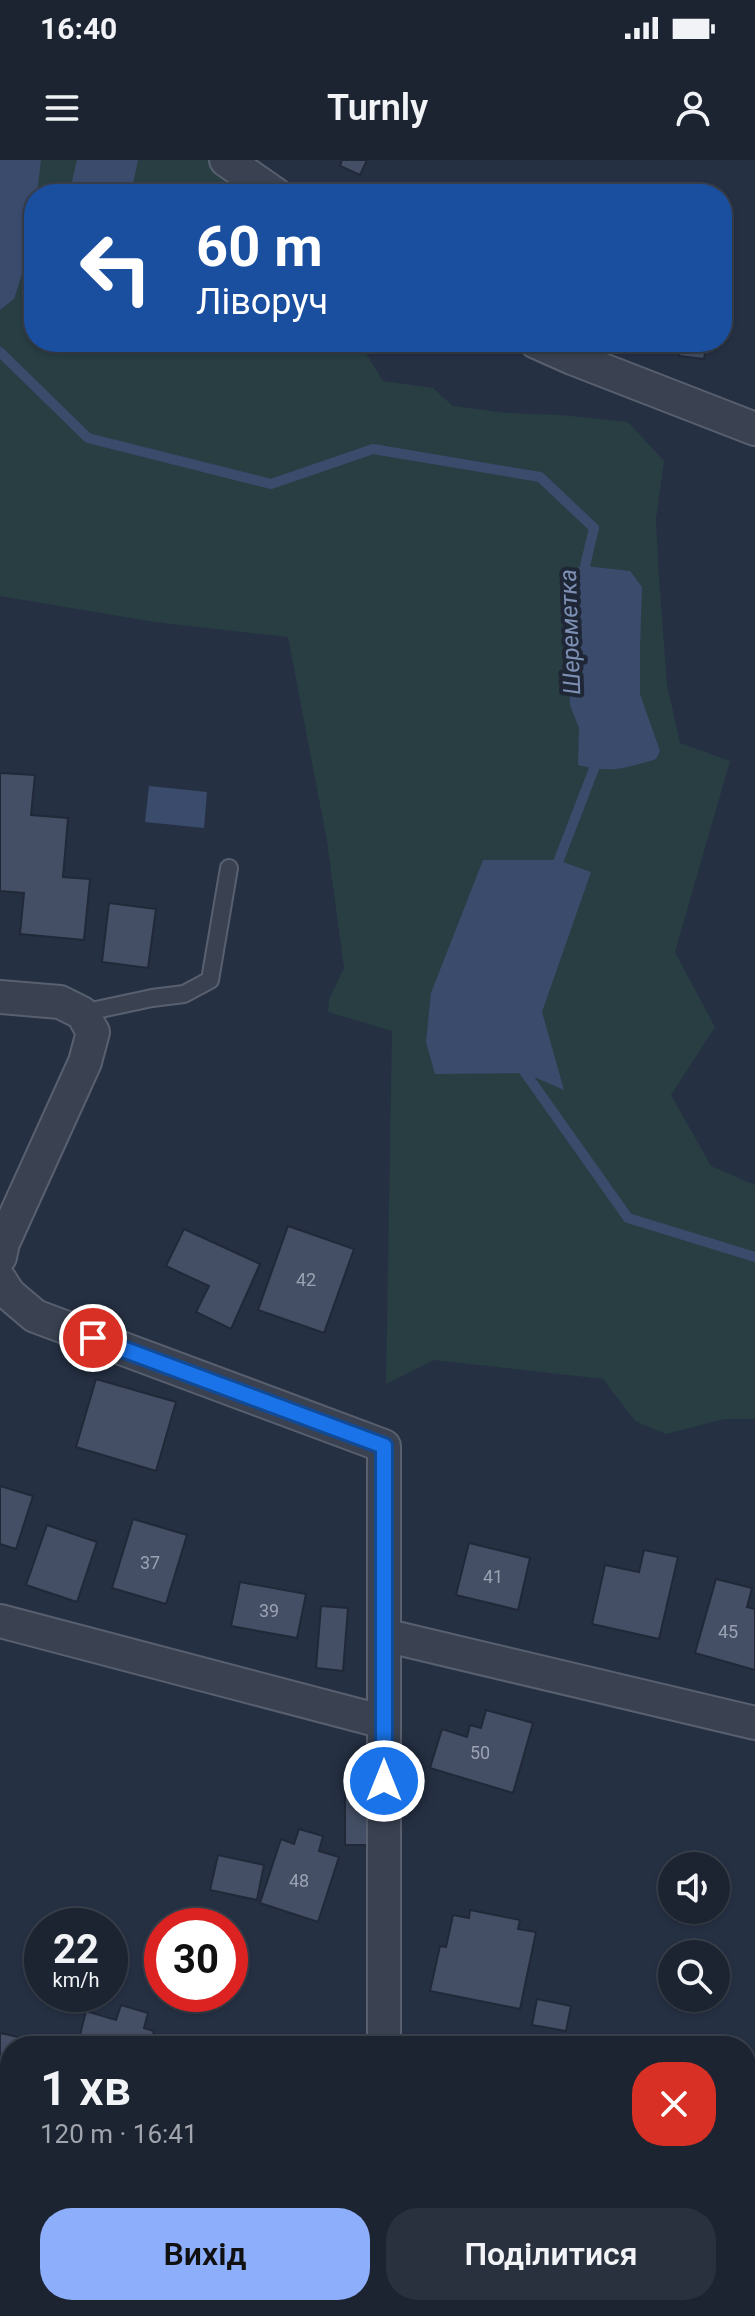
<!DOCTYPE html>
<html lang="uk">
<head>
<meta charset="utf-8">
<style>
  body { margin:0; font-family:Roboto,sans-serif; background:#29303e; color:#f1f3f6; height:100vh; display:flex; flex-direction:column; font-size:30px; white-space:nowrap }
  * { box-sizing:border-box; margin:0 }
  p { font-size:26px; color:#a0a4ac }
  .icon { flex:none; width:44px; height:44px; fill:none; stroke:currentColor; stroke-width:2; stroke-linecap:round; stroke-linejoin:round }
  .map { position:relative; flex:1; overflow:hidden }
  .drawer { position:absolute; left:0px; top:1876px; width:756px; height:280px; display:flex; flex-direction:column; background:#1c2432; border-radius:32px 32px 0 0; box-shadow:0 2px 6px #0004,0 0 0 2px #3a414d }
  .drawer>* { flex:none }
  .banner { position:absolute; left:24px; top:24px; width:708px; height:168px; border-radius:32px; box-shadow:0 2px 6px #0004,0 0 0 2px #3a414d; background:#1a4fa0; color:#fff; overflow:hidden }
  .controls { position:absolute; left:658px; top:1692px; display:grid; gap:16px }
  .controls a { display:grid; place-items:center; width:72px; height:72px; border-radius:50%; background:#1c2432; box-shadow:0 2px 6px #0004,0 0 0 2px #3a414d; font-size:40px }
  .speed { position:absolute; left:24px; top:1748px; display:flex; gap:16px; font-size:40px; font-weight:700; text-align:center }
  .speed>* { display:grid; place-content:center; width:104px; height:104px; border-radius:50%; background:#1c2432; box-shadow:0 2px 6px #0004,0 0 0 2px #3a414d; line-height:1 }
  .speed small { font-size:20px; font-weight:400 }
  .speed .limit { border:12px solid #d22; background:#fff; color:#111 }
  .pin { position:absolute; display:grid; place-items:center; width:68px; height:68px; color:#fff; margin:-34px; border:4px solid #fff; border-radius:50%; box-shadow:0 2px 8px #0007 }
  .me { position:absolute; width:88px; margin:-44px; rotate:0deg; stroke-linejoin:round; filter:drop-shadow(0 0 6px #0008) }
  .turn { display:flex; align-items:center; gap:28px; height:168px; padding:0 40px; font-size:36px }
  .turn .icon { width:104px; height:104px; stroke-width:2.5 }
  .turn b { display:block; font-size:56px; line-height:68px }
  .round { display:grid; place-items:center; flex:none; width:84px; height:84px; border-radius:32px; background:#29303e }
  .head { display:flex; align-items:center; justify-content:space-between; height:136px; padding:0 40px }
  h1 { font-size:48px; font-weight:600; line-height:60px }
  .button { display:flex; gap:16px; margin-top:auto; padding:16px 40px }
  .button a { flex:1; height:92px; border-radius:32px; background:#8daffb; color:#111; font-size:32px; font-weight:600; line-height:92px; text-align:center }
  .button a+a { background:#29303e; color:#f1f3f6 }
  .status { display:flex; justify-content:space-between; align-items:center; height:56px; padding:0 40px; background:#1c2432; direction:ltr }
  .status svg { height:22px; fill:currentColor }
  header { display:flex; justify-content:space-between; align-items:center; height:104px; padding:0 40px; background:#1c2432; font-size:36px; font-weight:600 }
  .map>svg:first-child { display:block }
  .green { fill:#283e43 }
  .water { fill:#3b4b6c }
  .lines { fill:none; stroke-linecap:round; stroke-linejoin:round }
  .stream { stroke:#3b4b6c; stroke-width:10 }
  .building { fill:#444f65; stroke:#212939; stroke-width:2 }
  .service-casing { stroke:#58606f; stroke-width:20 }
  .minor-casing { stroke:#58606f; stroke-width:36 }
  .service { stroke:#3a4252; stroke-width:16 }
  .minor { stroke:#3a4252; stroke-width:32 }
  .route-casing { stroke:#114b97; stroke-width:20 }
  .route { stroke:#1a73e8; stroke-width:14 }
  .labels { text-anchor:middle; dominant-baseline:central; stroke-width:8; stroke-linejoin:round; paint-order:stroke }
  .number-label { font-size:18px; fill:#9aa2b2 }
  .water-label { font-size:24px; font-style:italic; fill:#7d90b4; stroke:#1f2737 }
</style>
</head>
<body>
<div class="status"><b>16:40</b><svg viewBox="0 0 49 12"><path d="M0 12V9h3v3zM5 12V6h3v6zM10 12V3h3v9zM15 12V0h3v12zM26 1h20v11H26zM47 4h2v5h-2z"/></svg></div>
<header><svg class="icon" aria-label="menu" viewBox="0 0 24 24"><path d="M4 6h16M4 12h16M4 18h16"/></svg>Turnly<svg class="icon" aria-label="person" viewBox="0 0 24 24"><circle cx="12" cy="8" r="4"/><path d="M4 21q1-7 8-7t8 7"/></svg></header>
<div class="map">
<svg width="755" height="2156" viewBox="0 0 755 2156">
  <rect width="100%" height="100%" fill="#253043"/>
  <!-- green -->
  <path class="green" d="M0,0H226L268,34H34V182H359L383,221L433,228L453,246L507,253L561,255L628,262L664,301L656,359L659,418L667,524L680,583L730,601L675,792L715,867L671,935L711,1006L755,1025V1259H724L666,1274L635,1261L603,1219L434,1200L386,1224L392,871L328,852L329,839L344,808L327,681L288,477L154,462L0,436Z"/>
  <!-- water -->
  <path class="water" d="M0,0H41L37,34H34L33,80L14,139L0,150Z
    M77,0H138L131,34H69Z
    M585,406L630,411L642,427L640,487V534L660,591L656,599C624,609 611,613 578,605L579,568L570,545L563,410Z
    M149,626L207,632L204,668L145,662Z
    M483,700H557L591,712L542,852L564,930L525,913L435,914L426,882L431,833Z"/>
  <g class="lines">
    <!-- stream -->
    <path class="stream" d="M0,192L88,278L271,324L373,289L540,317L594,368L585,406L586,418
      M555,710L595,606V598
      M519,904L628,1058L755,1097"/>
  </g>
  <!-- building -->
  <path class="building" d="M342,0H367L360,15L340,6Z
    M681,182H707L704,199L679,196Z
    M0,613L35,615L31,655L68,658L63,717L90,719L84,780L20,774L24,733L0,731Z
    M109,743L156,749L148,808L102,802Z
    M288,1066L354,1089L324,1173L258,1150Z
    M184,1069L260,1104L231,1169L196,1152L209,1126L166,1106Z
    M96,1219L176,1242L156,1311L76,1287Z
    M0,1326L33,1336L16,1389L0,1384Z
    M133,1359L187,1375L166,1444L112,1428Z
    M47,1365L97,1382L77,1442L26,1425Z
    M469,1383L530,1398L518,1450L456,1435Z
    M644,1390L678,1397L659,1479L592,1464L605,1405L639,1412Z
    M716,1419L752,1428L747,1447L755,1449V1510L695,1493Z
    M240,1422L306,1434L297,1478L231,1466Z
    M321,1446L348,1448L343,1511L316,1508Z
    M486,1550L533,1563L513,1633L430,1608L442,1569L467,1577L470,1565L481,1568Z
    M345,1621H371L370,1685H345Z
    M299,1669L323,1676L319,1691L339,1697L318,1762L260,1743L281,1679L294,1684Z
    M218,1695L264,1705L257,1740L210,1730Z
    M470,1750L520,1760L518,1769L536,1772L520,1849L430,1831L440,1786L446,1787L453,1755L469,1758Z
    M537,1839L571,1846L566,1871L532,1865Z
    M121,1845L148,1853L144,1868L154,1871L150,1886H87L88,1882L79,1879L86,1851L116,1860Z
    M0,1873L23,1878L21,1886H10V1911L0,1908Z
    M746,1921L755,1924V1994L746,1991Z
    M37,2146H63L101,2156H35Z
    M237,2146H296L293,2156H233Z"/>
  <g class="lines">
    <defs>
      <path id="service" d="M82,853L152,838L184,834L210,820L229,708"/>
      <path id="minor" d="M226,0L275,34
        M536,182L572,198L755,269
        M0,837L60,842L82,853L93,872L85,902L3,1083L0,1097
        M0,1120L9,1134L35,1156L384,1286V1886
        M0,1461L384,1562
        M384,1475L755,1563
        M0,1964L10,1966
        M694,2146L731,2156
        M384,2156V2146"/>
    </defs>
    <!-- service casing -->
    <use href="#service" class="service-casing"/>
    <!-- minor casing -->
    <use href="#minor" class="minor-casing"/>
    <!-- service -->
    <use href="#service" class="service"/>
    <!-- minor -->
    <use href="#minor" class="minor"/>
  </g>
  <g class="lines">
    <defs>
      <path id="route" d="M93,1178L384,1286V1621"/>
    </defs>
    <!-- route casing -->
    <use href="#route" class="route-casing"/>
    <!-- route -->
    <use href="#route" class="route"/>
  </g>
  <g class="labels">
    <!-- number labels -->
    <g class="number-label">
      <text x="306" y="1119">42</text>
      <text x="150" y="1402">37</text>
      <text x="493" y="1416">41</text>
      <text x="269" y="1450">39</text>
      <text x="728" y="1471">45</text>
      <text x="480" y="1592">50</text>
      <text x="299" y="1720">48</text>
    </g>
    <!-- water labels -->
    <g class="water-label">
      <text transform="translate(570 472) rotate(-92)">Шереметка</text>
    </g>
  </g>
</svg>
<div class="controls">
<a><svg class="icon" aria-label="sound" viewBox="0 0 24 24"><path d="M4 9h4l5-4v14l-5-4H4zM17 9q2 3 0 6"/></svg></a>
<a><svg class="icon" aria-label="search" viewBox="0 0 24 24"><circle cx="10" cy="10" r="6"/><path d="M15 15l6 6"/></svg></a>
</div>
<div class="speed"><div>22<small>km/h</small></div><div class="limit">30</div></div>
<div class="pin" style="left:93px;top:1178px;background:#d93025"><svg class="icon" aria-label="arrive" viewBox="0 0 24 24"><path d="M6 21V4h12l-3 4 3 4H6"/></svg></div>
<svg class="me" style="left:384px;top:1621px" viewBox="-20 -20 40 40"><circle r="17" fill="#1a73e8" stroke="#fff" stroke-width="3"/><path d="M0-11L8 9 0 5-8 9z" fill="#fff"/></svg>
<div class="banner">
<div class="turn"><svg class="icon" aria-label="left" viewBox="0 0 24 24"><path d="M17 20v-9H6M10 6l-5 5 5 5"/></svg><div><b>60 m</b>Ліворуч</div></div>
</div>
<section class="drawer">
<div class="head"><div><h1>1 хв</h1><p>120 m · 16:41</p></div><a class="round" style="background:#d93025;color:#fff"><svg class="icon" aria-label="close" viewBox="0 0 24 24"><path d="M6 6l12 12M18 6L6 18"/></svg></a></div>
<div class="button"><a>Вихід</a><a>Поділитися</a></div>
</section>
</div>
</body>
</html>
